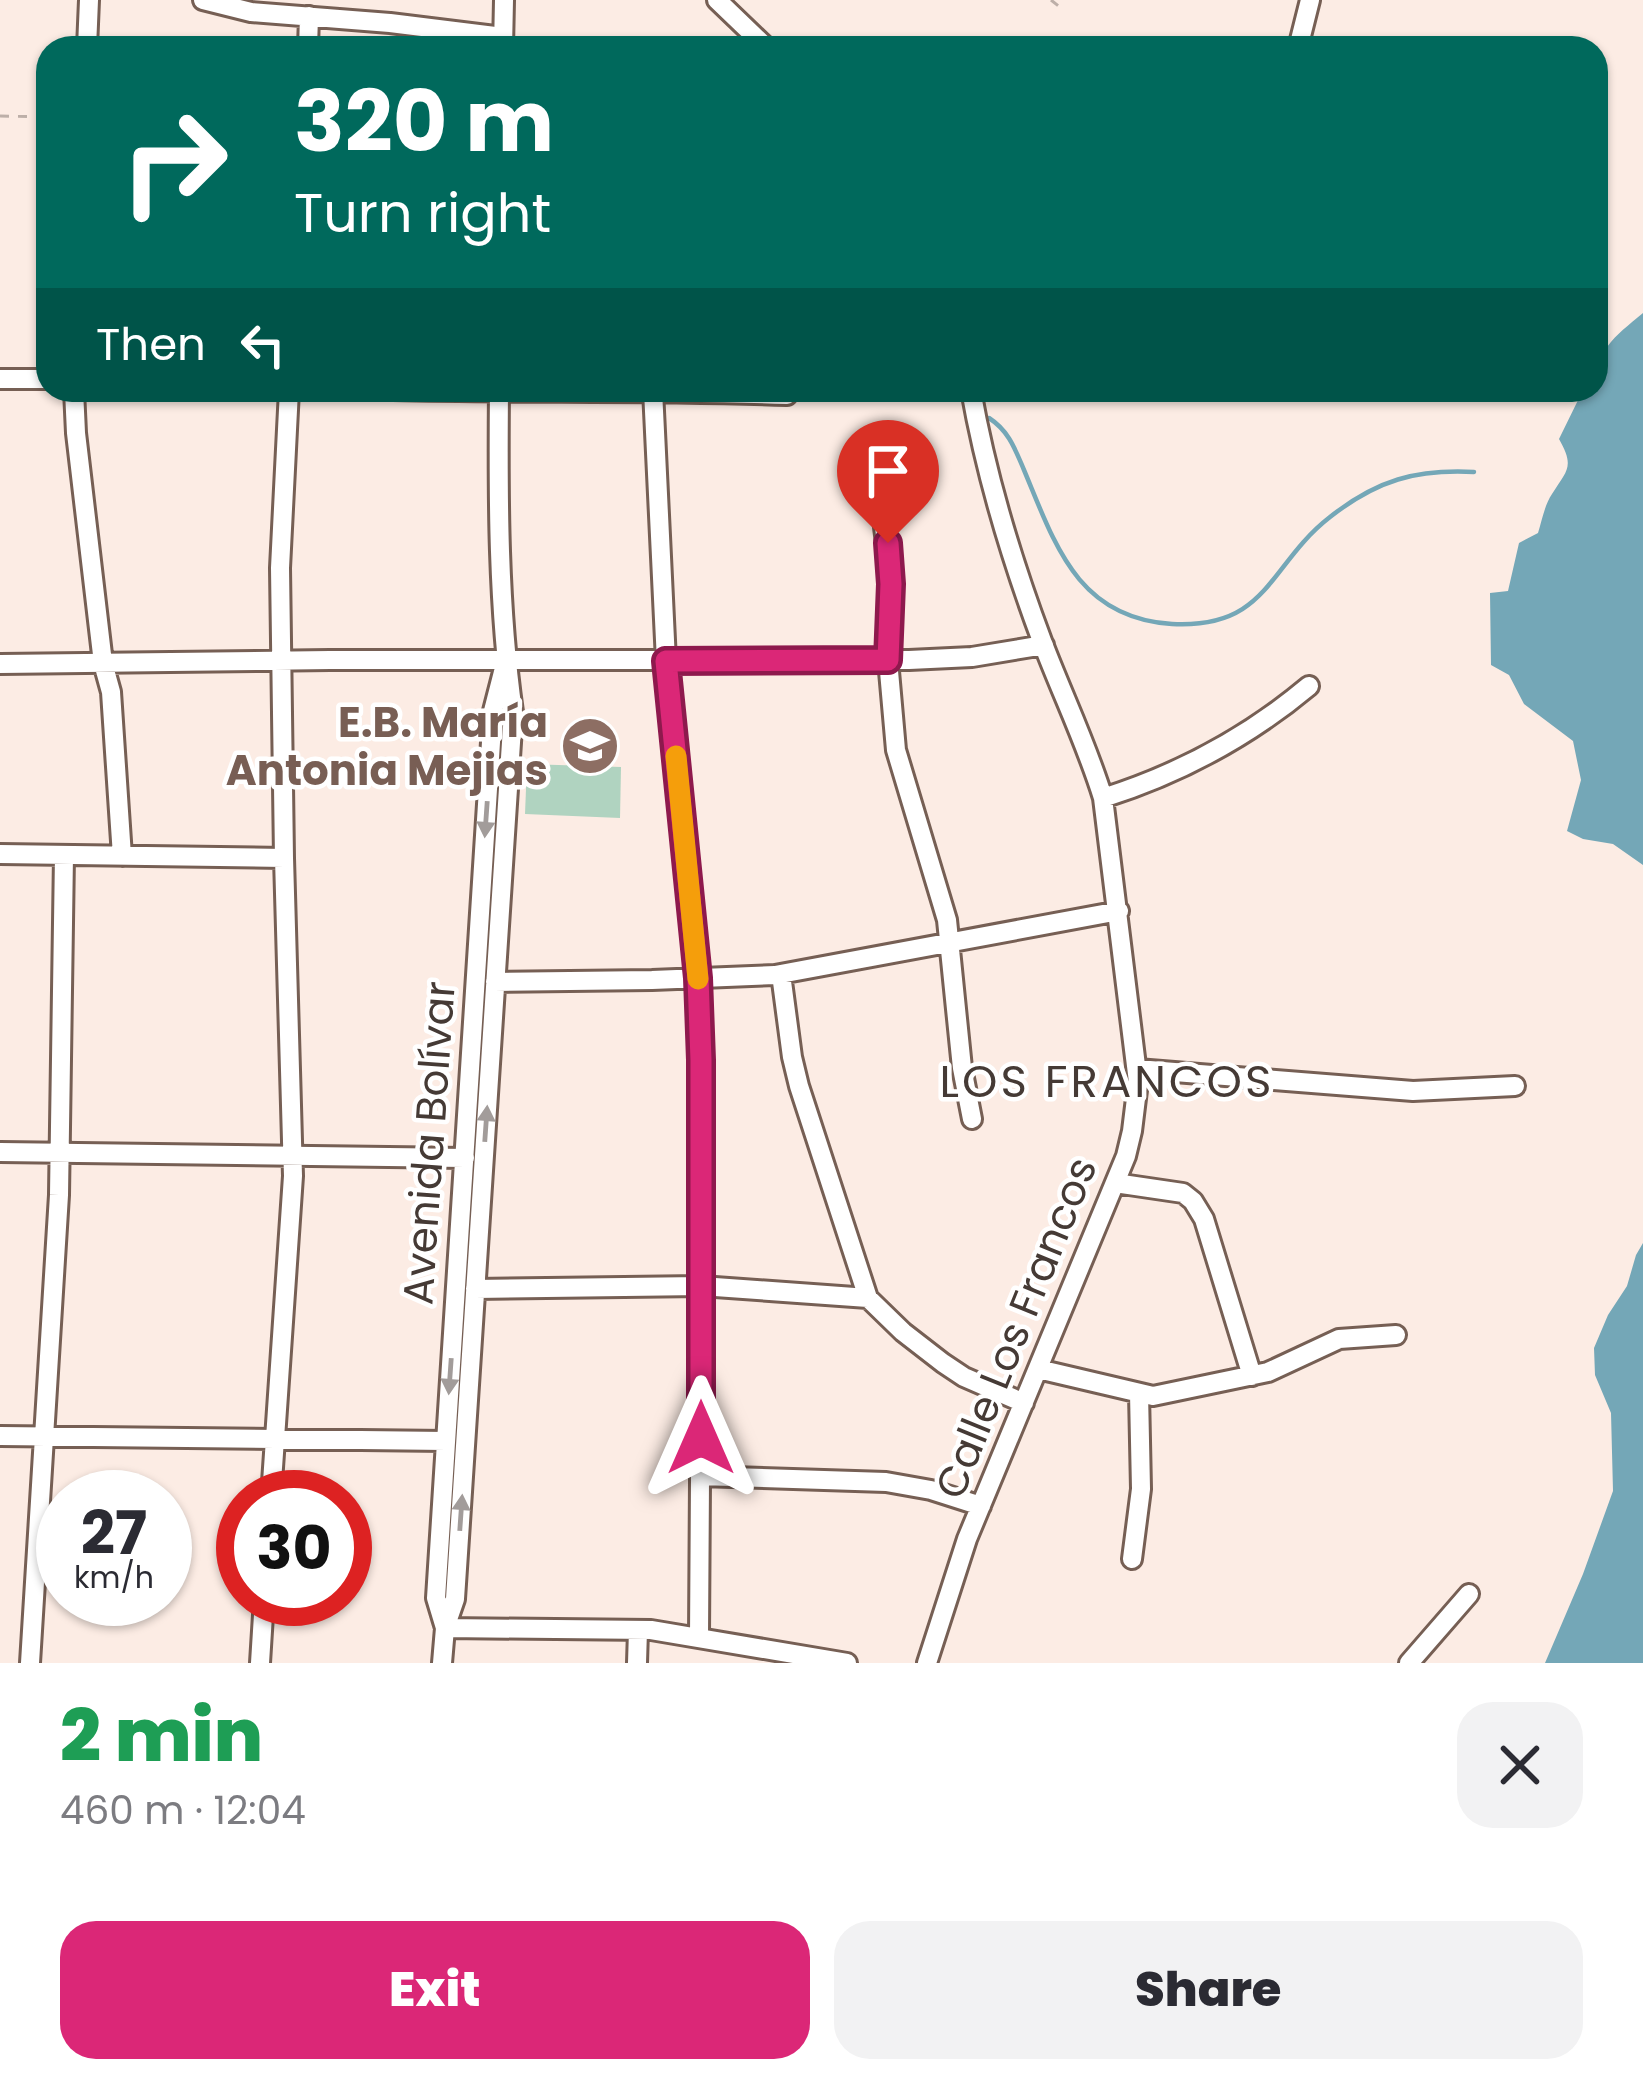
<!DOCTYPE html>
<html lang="en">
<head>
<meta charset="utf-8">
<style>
  body { margin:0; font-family:Poppins,sans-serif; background:#f2f2f3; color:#2b2b33; height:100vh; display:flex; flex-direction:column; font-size:45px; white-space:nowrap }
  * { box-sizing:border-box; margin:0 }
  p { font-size:39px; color:#7c7c81 }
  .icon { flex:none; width:66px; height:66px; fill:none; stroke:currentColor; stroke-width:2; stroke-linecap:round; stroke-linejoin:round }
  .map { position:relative; height:1663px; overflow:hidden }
  .side { display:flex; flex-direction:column; background:#fff; flex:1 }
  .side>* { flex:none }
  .top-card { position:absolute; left:36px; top:36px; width:1572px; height:366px; border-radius:36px; box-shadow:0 3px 9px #0004; background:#00695c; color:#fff; overflow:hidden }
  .speed { position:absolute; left:36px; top:1470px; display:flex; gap:24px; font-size:60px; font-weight:700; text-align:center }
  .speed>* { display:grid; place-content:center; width:156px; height:156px; border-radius:50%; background:#fff; box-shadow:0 3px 9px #0004; line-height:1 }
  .speed small { font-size:30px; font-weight:400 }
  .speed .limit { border:18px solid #d22; background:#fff; color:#111 }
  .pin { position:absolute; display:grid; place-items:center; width:102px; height:102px; color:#fff; margin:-123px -51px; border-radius:50% 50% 50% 0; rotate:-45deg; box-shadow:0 0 12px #0007 }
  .pin .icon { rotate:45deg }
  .me { position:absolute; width:132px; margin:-66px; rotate:0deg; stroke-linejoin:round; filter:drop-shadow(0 0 9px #0008) }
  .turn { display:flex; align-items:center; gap:42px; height:252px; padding:0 60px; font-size:54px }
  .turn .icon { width:156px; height:156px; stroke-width:2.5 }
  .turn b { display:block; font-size:84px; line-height:102px }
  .then { display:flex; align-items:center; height:114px; padding:0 60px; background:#0003; gap:24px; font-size:45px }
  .round { display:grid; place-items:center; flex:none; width:126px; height:126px; border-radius:36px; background:#f2f2f3 }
  .summary { display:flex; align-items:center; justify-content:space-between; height:204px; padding:0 60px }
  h1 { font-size:72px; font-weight:800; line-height:90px; color:#1e9e55 }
  .button { display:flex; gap:24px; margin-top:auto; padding:24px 60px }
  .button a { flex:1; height:138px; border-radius:36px; background:#db2777; color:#fff; font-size:48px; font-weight:800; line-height:138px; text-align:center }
  .button a+a { background:#f2f2f3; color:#2b2b33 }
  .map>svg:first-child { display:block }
  .green { fill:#b0d3c0 }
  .water { fill:#74a7b7 }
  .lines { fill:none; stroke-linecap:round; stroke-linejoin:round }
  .stream { stroke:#74a7b7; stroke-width:4.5 }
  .street-casing { stroke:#765f54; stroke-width:24 }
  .path { stroke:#bdafa8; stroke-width:3; stroke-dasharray:9 9; stroke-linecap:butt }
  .street { stroke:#fff; stroke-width:18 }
  .oneway { fill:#a29c9a }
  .route-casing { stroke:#8e194d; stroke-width:30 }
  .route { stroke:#db2777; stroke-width:21 }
  .slow { stroke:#f59e0b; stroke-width:21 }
  .labels { text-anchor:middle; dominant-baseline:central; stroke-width:9; stroke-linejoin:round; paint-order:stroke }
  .education-label { font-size:42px; font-weight:bold; fill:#785e54; stroke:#fff; text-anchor:end }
  .street-label { font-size:42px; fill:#453a35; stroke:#fff }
  .neighbourhood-label { font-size:45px; letter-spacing:3px; fill:#453a35; stroke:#fff }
</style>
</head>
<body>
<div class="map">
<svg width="1643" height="1663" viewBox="0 0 1643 1663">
  <rect width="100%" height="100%" fill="#fcece4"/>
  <!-- green -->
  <path class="green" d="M527,764L621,767L620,818L525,814Z"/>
  <!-- water -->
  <path class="water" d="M1643,313V865L1613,844L1583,839L1567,831L1581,780L1573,741L1524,704L1509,675L1491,665L1490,593L1508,591L1519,543L1538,533C1542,520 1545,504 1552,494C1567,470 1575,467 1559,439L1583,390H1596C1596,349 1613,338 1643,313Z
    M1643,1243V1663H1545L1583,1574L1613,1491L1611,1413L1595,1375L1594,1348L1608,1315L1627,1286L1636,1255Z"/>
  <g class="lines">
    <!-- stream -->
    <path class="stream" d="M942,390L955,397
      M989,418C1009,431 1015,449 1024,470C1055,544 1077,618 1172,624C1269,629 1268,565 1330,517C1377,480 1416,469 1474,472"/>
    <defs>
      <path id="street" d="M203,0L251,12L390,23L503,37
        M717,0L767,48
        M87,48L89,0
        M308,48L309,16
        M503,48L504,0
        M1298,48L1310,0
        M0,379H48
        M74,390L76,433L103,663L111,692L122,856
        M393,390C524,393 655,390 787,395
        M653,390L666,661L698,978L701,1324L699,1637
        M878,478L891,584L888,660L896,750L947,920L962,1068L972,1119
        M0,664L330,660H909L972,657L1044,645
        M1103,798C1179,774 1248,737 1309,686
        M0,854L284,858
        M781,974L792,1057L799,1086L868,1298L903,1332L943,1363L964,1377L1024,1403
        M495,982L652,980L775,975L1119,911
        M1137,1069L1413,1091L1515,1086
        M0,1152L465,1158
        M1115,1183L1183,1193L1193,1201L1204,1219L1252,1376
        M475,1289L701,1286L868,1298
        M1038,1369L1153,1396L1268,1372L1339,1339L1396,1335
        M0,1436L446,1441
        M700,1476L886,1482L931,1490L981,1506
        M271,1497L293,1176L284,858L280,568L289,390
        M1132,1559L1141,1489L1139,1393
        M445,1628L436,1598L493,711L503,672
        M445,1628L651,1630L847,1663
        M30,1663L59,1195L64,855
        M260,1663L264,1599
        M442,1663L445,1628L455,1599L513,712C498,606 498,497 499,390
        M637,1663L638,1630
        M927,1663L967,1539L1126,1156L1132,1131L1138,1082L1103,798C1087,745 1062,694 1042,641C1012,561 986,475 971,390
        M1409,1663L1469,1594"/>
    </defs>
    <!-- street casing -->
    <use href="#street" class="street-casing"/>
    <!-- path -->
    <path class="path" d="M1051,0L1061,8
      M0,116L48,117"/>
    <!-- street -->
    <use href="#street" class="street"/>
  </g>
  <!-- one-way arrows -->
  <defs><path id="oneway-solid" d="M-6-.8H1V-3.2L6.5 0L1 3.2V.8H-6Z" transform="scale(3)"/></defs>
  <g class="oneway">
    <use href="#oneway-solid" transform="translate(486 819) rotate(94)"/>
    <use href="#oneway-solid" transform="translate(486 1124) rotate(-86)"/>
    <use href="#oneway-solid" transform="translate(450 1376) rotate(94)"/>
    <use href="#oneway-solid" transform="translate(461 1513) rotate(-86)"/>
  </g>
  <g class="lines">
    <defs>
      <path id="route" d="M701,1438V1060L698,978L666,661L888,660L891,584L888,543"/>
    </defs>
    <!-- route casing -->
    <use href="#route" class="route-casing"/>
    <!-- route -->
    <use href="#route" class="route"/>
    <!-- slow -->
    <path class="slow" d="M676,756L698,979"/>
  </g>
  <!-- icons -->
  <defs>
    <symbol id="school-disc" viewBox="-11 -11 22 22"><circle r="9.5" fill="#8d6e63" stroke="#fff"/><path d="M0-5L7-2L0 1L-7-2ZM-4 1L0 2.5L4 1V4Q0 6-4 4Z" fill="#fff"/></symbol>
  </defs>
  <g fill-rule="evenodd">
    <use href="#school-disc" x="557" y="713" width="66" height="66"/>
  </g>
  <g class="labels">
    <!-- education labels -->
    <g class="education-label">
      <text x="548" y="722">E.B. María<tspan x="548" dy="48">Antonia Mejias</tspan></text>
    </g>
    <!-- street labels -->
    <g class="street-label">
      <text transform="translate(429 1143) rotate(-86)">Avenida Bolívar</text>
      <text transform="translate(1016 1328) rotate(-68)">Calle Los Francos</text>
    </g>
    <!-- neighbourhood labels -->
    <g class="neighbourhood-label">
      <text x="1107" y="1081">LOS FRANCOS</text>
    </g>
  </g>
</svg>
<div class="speed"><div>27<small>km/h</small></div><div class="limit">30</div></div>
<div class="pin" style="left:888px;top:543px;background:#d93025"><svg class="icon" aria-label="arrive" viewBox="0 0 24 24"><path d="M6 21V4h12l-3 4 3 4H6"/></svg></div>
<svg class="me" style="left:701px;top:1438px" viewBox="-20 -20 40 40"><path d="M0-17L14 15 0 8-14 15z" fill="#db2777" stroke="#fff" stroke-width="4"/></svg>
<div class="top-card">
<div class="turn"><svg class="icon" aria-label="right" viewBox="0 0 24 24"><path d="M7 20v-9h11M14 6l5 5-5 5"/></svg><div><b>320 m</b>Turn right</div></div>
<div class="then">Then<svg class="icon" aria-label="left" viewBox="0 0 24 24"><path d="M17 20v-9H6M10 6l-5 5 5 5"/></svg></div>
</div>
</div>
<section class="side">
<div class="summary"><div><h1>2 min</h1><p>460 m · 12:04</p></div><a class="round"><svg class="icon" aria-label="close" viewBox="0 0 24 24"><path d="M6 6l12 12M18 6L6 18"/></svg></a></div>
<div class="button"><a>Exit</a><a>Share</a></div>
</section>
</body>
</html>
